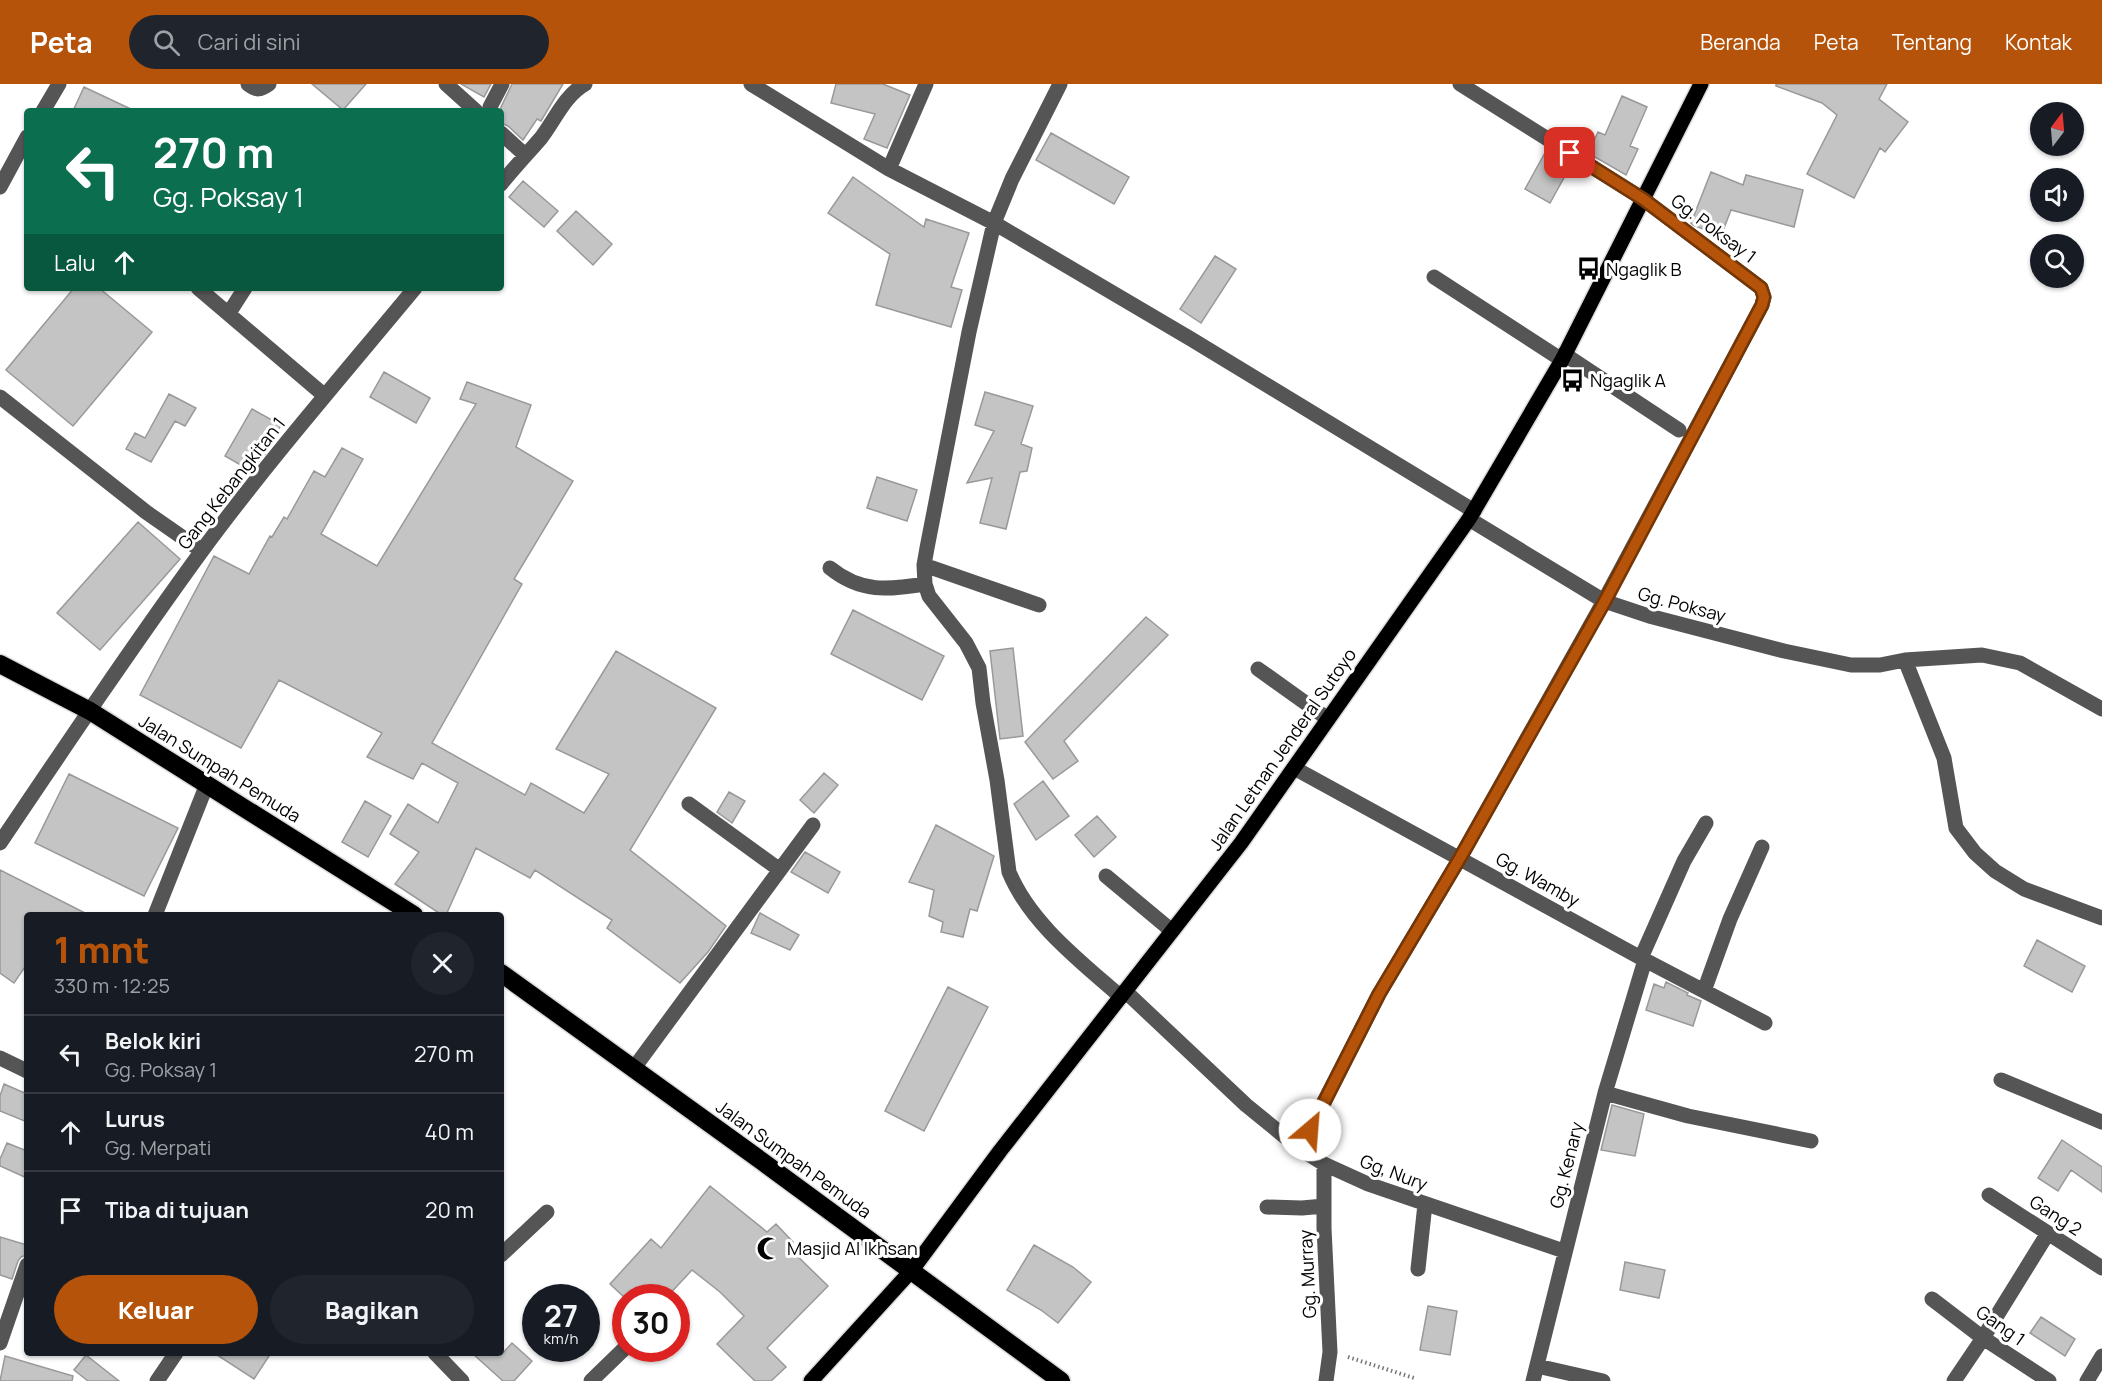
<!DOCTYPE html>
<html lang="id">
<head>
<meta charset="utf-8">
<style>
  body { margin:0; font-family:Manrope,sans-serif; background:#20242c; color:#f1f3f6; height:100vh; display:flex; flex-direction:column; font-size:22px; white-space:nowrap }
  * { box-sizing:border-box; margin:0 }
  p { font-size:20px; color:#9ea1a6 }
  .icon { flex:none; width:33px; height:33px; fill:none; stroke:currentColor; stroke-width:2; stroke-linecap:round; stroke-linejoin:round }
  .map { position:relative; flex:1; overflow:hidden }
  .drawer { position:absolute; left:24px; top:828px; width:480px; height:444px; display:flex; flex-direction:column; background:#171b24; border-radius:6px; box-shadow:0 2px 4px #0004 }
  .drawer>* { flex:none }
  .guide { position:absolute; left:24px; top:24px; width:480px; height:183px; border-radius:6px; box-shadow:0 2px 4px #0004; background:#0b6e4f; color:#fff; overflow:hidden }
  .needle { width:39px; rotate:16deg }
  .fabs { position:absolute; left:2030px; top:18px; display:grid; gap:12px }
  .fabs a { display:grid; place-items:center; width:54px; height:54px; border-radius:50%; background:#171b24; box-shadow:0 2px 4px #0004; font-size:30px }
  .speed { position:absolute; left:522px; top:1200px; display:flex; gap:12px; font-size:30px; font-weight:700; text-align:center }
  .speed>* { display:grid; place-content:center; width:78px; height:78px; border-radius:50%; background:#171b24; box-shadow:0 2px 4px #0004; line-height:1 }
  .speed small { font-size:15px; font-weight:400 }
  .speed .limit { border:9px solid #d22; background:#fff; color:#111 }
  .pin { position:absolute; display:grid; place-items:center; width:51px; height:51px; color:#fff; margin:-26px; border-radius:12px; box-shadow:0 3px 9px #0006 }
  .me { position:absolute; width:66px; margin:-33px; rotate:27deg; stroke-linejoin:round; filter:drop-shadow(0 0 4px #0008) }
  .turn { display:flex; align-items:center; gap:21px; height:126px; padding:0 30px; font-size:27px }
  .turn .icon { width:78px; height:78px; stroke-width:2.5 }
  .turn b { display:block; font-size:42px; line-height:51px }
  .then { display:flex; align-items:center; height:57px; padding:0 30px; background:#0003; gap:12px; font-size:22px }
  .round { display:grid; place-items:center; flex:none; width:63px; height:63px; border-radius:32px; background:#20242c }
  .headline { display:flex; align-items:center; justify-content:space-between; height:102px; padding:0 30px }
  h1 { font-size:36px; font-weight:800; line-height:45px; color:#b45309 }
  .cta { display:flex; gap:12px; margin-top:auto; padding:12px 30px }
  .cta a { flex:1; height:69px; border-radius:36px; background:#b45309; color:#fff; font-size:24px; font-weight:800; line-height:69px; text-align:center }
  .cta a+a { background:#20242c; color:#f1f3f6 }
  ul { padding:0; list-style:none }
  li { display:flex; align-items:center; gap:18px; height:78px; padding:0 30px; border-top:2px solid #363941 }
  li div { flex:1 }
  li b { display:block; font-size:22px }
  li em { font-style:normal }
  header { display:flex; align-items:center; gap:36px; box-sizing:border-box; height:84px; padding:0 30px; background:#b45309; color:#fff }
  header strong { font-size:28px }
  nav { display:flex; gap:33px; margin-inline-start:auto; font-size:21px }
  .search { width:420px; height:54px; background:#20242c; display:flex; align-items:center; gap:15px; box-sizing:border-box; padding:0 21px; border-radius:33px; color:#9ea1a6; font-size:22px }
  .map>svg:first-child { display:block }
  .building { fill:#c4c4c4; stroke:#999; stroke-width:1.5 }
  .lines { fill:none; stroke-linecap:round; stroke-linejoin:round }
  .major-casing { stroke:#dbdbdb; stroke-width:18 }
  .highway-casing { stroke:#dbdbdb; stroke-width:21 }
  .path { stroke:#777; stroke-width:4; stroke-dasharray:1.5 3; stroke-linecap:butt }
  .minor { stroke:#555; stroke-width:15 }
  .major { stroke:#000; stroke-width:15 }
  .highway { stroke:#000; stroke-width:18 }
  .route-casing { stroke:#753606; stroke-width:15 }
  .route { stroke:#b45309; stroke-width:10 }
  .labels { text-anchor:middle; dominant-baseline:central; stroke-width:6; stroke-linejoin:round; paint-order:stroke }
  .street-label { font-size:18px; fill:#000; stroke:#fff }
  .poi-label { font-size:18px; fill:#000; stroke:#fff; text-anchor:start }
</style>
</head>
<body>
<header>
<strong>Peta</strong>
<div class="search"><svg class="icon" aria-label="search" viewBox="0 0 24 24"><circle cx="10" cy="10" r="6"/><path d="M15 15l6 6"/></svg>Cari di sini</div>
<nav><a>Beranda</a><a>Peta</a><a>Tentang</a><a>Kontak</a></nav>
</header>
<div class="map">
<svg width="2102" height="1297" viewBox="0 0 2102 1297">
  <rect width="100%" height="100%" fill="#fff"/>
  <!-- building -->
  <path class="building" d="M312,0H366L343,26Z
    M461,0H491L484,13Z
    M512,0H563L541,37L537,35L523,56L508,42L501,39V23Z
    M836,0H883L910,11L887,64L864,55L875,30L831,19Z
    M1776,0H1887L1879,15L1908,38L1885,68L1880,64L1854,114L1807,90L1837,31L1822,19L1776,2Z
    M84,3L135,27H73Z
    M1622,12L1647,23L1630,62L1638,65L1626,91L1588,69L1598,48L1605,51Z
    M1051,49L1129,93L1114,120L1036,76Z
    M1546,67L1571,81L1550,119L1525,105Z
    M1711,88L1743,101L1746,91L1803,106L1794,143L1731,126L1721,152L1693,141L1691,139Z
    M853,93L924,143L926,135L969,149L951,203L962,206L951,243L876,221L890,170L828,129Z
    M523,97L558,127L544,143L509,113Z
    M576,127L612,160L593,181L557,147Z
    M1215,172L1236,185L1201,239L1180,225Z
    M74,204H99L152,248L73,342L6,286Z
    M384,288L430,314L416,339L370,313Z
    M467,298L531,321L516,363L573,397L514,495L522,500L432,659L525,711L531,699L584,729L609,690L556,665L616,567L716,624L630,766L726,842L708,868L680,899L607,844L612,836L535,786L530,794L476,764L446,831H442L395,800L419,768L390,750L408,720L438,739L458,699L422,679L413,695L367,673L382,649L279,596L241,664L140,611L214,472L249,490L270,452L272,453L284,433L287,435L314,387L325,393L342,364L363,375L321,450L377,482L476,320L460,315Z
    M985,308L1033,322L1021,360L1032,364L1027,387L1020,388L1006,445L980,439L992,394L967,399L994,347L975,341Z
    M169,310L196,324L185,342L175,337L151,378L126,365L135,349L145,354Z
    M252,325L281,341L265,370L251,387L225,372Z
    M877,393L917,406L907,437L867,424Z
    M138,438L180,475L100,566L57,529Z
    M853,526L944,572L922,616L831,570Z
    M1146,533L1168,551L1064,657L1078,677L1053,695L1025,658Z
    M1013,564L1023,652L1000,655L990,567Z
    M824,689L838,701L814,729L800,716Z
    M69,690L178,744L144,812L35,759Z
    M1043,697L1069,732L1036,756L1014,720Z
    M729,708L745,717L732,739L717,728Z
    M365,717L391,732L368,773L342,758Z
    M1097,732L1116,753L1094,773L1075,751Z
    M936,741L994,772L977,827L970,825L963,853L941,848L943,838L929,832L934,806L909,798Z
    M805,768L840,788L828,809L791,788Z
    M0,786L89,831H27V880L14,899L0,889Z
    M760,829L799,851L790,866L751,849Z
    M2037,856L2085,882L2072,908L2024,882Z
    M1666,898L1688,909L1687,911L1701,917L1693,942L1646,926L1654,900L1664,904Z
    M948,903L988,923L924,1047L885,1027Z
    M4,1000L27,1010V1038L0,1027V1012Z
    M1612,1021L1644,1030L1635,1072L1601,1066Z
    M2062,1056L2102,1083V1108L2071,1086L2058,1107L2038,1094Z
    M7,1059L27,1067V1094L0,1082V1075Z
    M710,1102L767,1148L776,1140L793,1158L788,1163L828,1202L767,1264L786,1283L771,1297H755L717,1260L744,1232L720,1208L692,1186L666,1214H625L610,1200L651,1155L661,1164Z
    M0,1153L27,1161V1171L21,1173L18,1177L12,1195L0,1191Z
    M1034,1161L1073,1183L1091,1198L1058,1239L1041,1226L1007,1206Z
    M1625,1178L1665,1186L1659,1214L1620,1206Z
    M1428,1222L1457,1227L1450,1271L1420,1266Z
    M2041,1233L2075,1255L2065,1272L2030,1249Z
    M512,1259L532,1277L514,1297H503L472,1269H503Z
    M214,1269H271L254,1295Z
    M86,1271L119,1297H88L74,1286Z
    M5,1272L73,1292L72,1297H0Z"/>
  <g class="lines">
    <defs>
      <path id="major" d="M811,1297L912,1186L1000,1067L1241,759L1469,435L1562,276L1701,0"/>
      <path id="highway" d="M0,580L90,627L414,831
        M501,889L763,1078L1061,1297"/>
    </defs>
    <!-- major casing -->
    <use href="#major" class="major-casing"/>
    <!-- highway casing -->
    <use href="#highway" class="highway-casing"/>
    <!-- path -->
    <path class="path" d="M1348,1273L1414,1294"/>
    <!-- minor -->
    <path class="minor" d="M248,0C257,7 260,6 269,0
      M446,0L476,27
      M751,0L889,85L994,139L1191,255L1474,427
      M1060,0L1012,95L994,139L969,248L927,464L924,481L925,500L929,512L966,559L979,584L983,619L997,696L1009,788C1030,839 1080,877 1121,913
      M490,23L502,0
      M43,27L59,0
      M501,49L525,71
      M889,85L926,0
      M501,100C514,84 528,69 541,54C555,36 564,12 585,0
      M0,103L27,53
      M1434,193L1562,276
      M198,204L325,312
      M229,229L245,204
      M1564,270L1679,346
      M0,313L146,428L202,467
      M1469,435L1604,517L1649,532L1784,567L1851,581H1880L1905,576L1982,571L2020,579L2102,625
      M924,481L1039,521
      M830,484C861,509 888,506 925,500
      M1905,576L1944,674L1956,744L1975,769L1995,787L2024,805L2102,834
      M1258,585L1328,635
      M1294,684L1641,874L1765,939
      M689,720L780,786
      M0,759C66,661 132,563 201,468C268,377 343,291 415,204
      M1106,792L1172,847
      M155,831L207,700
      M1641,874L1684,777L1706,739
      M1125,907L1246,1021L1300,1065L1324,1080L1368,1100L1564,1167
      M1704,907L1730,835L1762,763
      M0,974L27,987
      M634,984L813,741
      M2001,996L2102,1038
      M1605,1009L1688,1032L1811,1057
      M1300,1065L1379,910L1460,774L1604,517L1762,221L1764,213L1761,204L1643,115L1460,0
      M1324,1080V1144L1330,1268L1326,1297
      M1989,1111L2102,1184
      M1267,1123L1302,1124L1324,1122
      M501,1171L547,1128
      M1418,1185L1425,1120
      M1932,1215L1983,1254L2049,1297
      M0,1259L27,1181
      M435,1269L462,1297
      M1537,1282L1603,1297
      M157,1297L176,1269
      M591,1297L626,1263
      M1533,1297L1605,1009L1645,876
      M1954,1297L1983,1254L2048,1149
      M2087,1297L2102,1272"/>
    <!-- major -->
    <use href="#major" class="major"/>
    <!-- highway -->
    <use href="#highway" class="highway"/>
  </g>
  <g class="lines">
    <defs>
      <path id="route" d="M1310,1046L1379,910L1460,774L1605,517L1762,221L1764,213L1761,204L1643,115L1570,69"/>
    </defs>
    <!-- route casing -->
    <use href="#route" class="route-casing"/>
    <!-- route -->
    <use href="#route" class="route"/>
  </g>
  <!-- icons -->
  <defs>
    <symbol id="bus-bare" viewBox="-9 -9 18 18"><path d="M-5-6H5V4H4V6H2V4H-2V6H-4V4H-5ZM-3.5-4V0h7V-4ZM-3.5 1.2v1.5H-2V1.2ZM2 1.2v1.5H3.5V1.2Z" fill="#000" stroke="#fff" stroke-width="2.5" paint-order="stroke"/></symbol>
    <symbol id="mosque-bare" viewBox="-9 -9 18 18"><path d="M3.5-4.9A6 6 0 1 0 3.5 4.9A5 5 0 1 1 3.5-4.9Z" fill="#000" stroke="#fff" stroke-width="2.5" paint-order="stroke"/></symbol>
  </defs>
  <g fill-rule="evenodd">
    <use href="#bus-bare" x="1572" y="168" width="33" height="33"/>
    <use href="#bus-bare" x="1556" y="280" width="33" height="33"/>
    <use href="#mosque-bare" x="752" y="1148" width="33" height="33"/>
  </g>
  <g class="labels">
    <!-- street labels -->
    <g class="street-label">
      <text transform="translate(1714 144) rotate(37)">Gg. Poksay 1</text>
      <text transform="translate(231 399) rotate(-52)">Gang Kebangkitan 1</text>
      <text transform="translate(1682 520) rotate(15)">Gg. Poksay</text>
      <text transform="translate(1282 665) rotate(-55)">Jalan Letnan Jenderal Sutoyo</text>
      <text transform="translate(220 684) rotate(32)">Jalan Sumpah Pemuda</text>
      <text transform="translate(1538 795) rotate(29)">Gg. Wamby</text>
      <text transform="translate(794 1075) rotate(36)">Jalan Sumpah Pemuda</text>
      <text transform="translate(1566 1081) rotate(-76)">Gg. Kenary</text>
      <text transform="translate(1394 1088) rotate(21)">Gg, Nury</text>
      <text transform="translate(2056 1131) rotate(33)">Gang 2</text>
      <text transform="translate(1307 1190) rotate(-93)">Gg. Murray</text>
      <text transform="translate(2001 1241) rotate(35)">Gang 1</text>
    </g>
    <!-- poi labels -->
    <g class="poi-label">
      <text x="1606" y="185">Ngaglik B</text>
      <text x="1590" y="296">Ngaglik A</text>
      <text x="787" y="1164">Masjid Al Ikhsan</text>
    </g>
  </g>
</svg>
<div class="fabs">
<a><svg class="needle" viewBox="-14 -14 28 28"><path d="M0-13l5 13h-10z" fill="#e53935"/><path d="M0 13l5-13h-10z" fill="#9ea1a6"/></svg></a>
<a><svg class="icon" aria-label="sound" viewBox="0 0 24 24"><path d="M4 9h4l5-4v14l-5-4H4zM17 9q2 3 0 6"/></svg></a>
<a><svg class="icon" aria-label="search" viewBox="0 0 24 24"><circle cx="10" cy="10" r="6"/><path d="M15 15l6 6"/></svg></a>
</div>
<div class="speed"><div>27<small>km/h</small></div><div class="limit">30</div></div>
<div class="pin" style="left:1570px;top:69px;background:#d93025"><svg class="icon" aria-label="arrive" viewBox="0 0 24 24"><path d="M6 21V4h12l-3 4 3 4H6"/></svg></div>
<svg class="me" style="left:1310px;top:1046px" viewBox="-20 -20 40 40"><circle r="19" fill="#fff"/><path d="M0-13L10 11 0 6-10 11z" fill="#b45309"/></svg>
<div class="guide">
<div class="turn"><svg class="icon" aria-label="left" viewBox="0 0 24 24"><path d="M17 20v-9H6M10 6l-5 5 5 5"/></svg><div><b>270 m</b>Gg. Poksay 1</div></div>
<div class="then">Lalu<svg class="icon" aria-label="ahead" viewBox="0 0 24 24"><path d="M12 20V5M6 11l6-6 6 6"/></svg></div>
</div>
<section class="drawer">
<div class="headline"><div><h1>1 mnt</h1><p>330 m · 12:25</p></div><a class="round"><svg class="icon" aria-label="close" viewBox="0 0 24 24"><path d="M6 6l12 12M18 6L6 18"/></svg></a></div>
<ul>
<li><svg class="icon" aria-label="left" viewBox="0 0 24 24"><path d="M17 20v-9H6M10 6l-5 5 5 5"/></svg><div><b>Belok kiri</b><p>Gg. Poksay 1</p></div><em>270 m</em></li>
<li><svg class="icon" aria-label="ahead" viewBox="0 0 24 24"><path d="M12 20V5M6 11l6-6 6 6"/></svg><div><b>Lurus</b><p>Gg. Merpati</p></div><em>40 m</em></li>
<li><svg class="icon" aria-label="arrive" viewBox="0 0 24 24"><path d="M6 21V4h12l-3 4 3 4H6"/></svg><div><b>Tiba di tujuan</b></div><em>20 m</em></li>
</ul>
<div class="cta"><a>Keluar</a><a>Bagikan</a></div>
</section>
</div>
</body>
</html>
